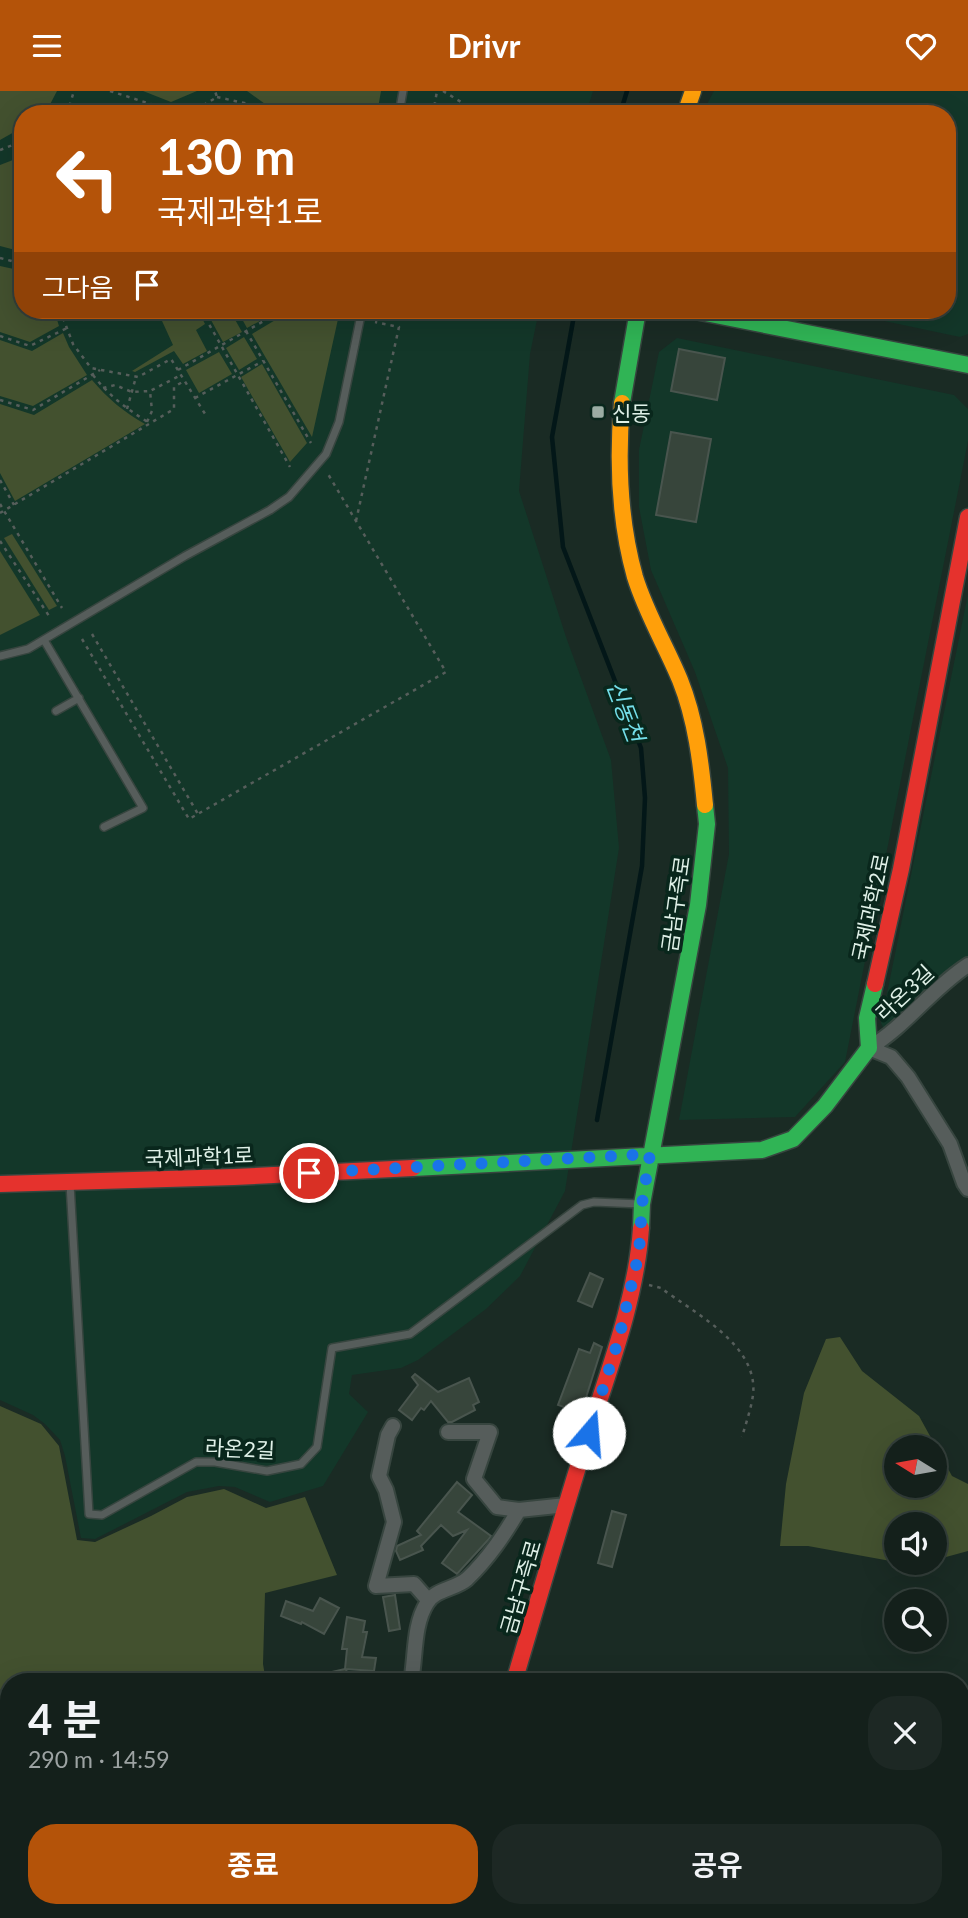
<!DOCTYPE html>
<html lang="ko">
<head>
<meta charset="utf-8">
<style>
  body { margin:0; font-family:Lato,"Noto Sans KR",sans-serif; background:#1d2824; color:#f1f3f6; height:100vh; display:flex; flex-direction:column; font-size:26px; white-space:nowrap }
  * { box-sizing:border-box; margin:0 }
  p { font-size:23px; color:#9da3a3 }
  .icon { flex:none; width:38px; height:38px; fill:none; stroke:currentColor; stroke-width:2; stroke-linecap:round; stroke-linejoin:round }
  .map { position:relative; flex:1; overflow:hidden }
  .side { position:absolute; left:0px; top:1582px; width:970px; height:245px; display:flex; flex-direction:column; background:#14201b; border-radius:28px 28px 0 0; box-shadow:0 7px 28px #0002,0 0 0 2px #333e3a }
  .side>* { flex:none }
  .top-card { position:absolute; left:14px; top:14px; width:942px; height:214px; border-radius:28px; box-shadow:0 7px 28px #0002,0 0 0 2px #333e3a; background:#b45309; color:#fff; overflow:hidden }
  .needle { width:46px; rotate:281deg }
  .tools { position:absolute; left:884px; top:1344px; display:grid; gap:14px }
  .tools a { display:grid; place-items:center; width:63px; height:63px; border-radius:50%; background:#14201b; box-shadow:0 7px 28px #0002,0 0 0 2px #333e3a; font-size:35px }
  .pin { position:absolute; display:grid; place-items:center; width:60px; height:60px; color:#fff; margin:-30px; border:4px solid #fff; border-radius:50%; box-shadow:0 2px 7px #0007 }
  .me { position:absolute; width:77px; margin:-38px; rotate:18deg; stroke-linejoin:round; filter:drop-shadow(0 0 5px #0008) }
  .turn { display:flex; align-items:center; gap:24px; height:147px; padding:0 28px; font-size:32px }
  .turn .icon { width:91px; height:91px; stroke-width:2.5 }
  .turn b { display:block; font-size:49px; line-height:60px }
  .then { display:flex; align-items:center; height:66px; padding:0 28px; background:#0003; gap:14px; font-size:26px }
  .round { display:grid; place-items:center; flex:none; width:74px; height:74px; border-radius:28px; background:#1d2824 }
  .headline { display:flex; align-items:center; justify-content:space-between; height:119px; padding:0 28px }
  h1 { font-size:42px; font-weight:700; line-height:52px }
  .button { display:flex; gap:14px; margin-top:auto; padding:14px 28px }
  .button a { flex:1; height:80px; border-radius:28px; background:#b45309; color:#fff; font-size:28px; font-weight:700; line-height:80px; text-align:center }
  .button a+a { background:#1d2824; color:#f1f3f6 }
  header { display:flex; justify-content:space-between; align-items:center; height:91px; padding:0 28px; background:#b45309; color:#fff; font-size:32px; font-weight:700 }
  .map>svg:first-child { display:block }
  .built { fill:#133729 }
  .green { fill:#43512f; fill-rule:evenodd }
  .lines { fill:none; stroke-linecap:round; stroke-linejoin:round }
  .stream { stroke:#031718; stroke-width:4.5 }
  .building { fill:#37453b; stroke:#49554e; stroke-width:2 }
  .lane-casing { stroke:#37453f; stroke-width:10 }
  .street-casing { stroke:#37453f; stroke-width:18 }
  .fast-casing { stroke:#37453f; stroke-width:19 }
  .slow-casing { stroke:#37453f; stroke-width:19 }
  .jam-casing { stroke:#37453f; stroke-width:19 }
  .path { stroke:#565e5b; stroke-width:2.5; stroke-dasharray:3.5 5; stroke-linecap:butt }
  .lane { stroke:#565d5b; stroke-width:7 }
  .street { stroke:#565d5b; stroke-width:14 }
  .fast { stroke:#30b455; stroke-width:16 }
  .slow { stroke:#ff9f0a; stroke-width:16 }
  .jam { stroke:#e5322d; stroke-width:16 }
  .route { stroke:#1a73e8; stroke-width:12; stroke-dasharray:0 21.6 }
  .poi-dot { fill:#9baca3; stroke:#09271c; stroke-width:2.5 }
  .labels { text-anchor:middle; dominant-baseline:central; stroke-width:7; stroke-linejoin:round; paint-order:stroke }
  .poi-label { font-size:21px; fill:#e0f1e8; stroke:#09271c; text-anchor:start }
  .street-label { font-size:21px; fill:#e0f1e8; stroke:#09271c }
  .water-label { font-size:23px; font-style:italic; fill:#74dfea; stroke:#09271c }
</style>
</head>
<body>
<header><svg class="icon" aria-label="menu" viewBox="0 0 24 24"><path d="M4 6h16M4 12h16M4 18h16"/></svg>Drivr<svg class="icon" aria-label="heart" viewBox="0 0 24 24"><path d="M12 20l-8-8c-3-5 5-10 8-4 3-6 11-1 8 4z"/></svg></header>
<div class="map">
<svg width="968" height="1827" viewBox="0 0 968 1827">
  <rect width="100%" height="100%" fill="#1a2b24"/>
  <!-- built -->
  <path class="built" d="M0,0H593L586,23H23V219H539L530,263L519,400L566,546L611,669L619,757L565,1100L520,1185L486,1218L418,1269L401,1277L352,1284L349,1303L368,1321L323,1395L270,1411L235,1396L219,1395L187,1401L95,1448L81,1447L65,1365L60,1349L45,1333L33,1324L0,1309Z
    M714,0H968V243L960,246L832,219H947V23H707V13Z
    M677,247L954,304L968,318V350L845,971L795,1026L679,1029L729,763L728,677L695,581L651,479L639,416V359L659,261Z
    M968,503V873L884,938L881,932Z"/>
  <!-- green -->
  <path class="green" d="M0,0H57L45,23H23V36L0,49Z
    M143,0H197L171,11Z
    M247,0H381L377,23H279Z
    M18,67L23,69V161L0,155V74Z
    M0,175L23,180V219H54L59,235L30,251L0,241Z
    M157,219H198L205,233L196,239L207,260L183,273L174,260L135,281L132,280L173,254Z
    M237,219H280L247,237Z
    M292,219H340L312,346L252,243Z
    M222,222L233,225L242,241L223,251L211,229Z
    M63,242L69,256L87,284L33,315L0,305V249L32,260Z
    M244,246L257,268L239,279L226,257Z
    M219,261L232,283L199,302L186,279Z
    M262,273L307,352L290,371L241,286Z
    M92,289C108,308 124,321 145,333L15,410L0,382V313L34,324Z
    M12,443L57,515L49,519L4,447Z
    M0,460L40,524L0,544Z
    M840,1246L862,1280L919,1325L952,1385L968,1393V1460L935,1469L934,1433H896V1471L808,1455H780L786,1393L804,1302L826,1248ZM934,1356V1395H896V1356Z
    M0,1315L41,1333L59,1355L77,1449L95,1451L151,1425L187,1406L224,1398L266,1417L305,1406L337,1484L265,1502L263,1573L266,1591H9V1818H80L70,1827H0Z
    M968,1667V1711L961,1712V1668Z"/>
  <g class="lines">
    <!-- stream -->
    <path class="stream" d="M620,23L627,0
      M575,219L552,346L563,456L641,657L645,707L642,775L597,1029"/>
  </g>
  <!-- building -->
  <path class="building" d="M679,258L725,267L717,309L671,300Z
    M671,341L711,348L696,431L656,424Z
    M590,1182L603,1188L592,1216L578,1210Z
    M594,1252L602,1256L577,1335L565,1331L570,1318L558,1314L579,1258L590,1262Z
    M415,1283L438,1301L469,1287L479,1311L473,1314L475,1319L452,1331H448L431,1310L424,1319L421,1317L412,1329L399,1319L418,1294L412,1286Z
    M457,1391L472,1404L458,1421L491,1445L488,1449L457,1483L442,1472L467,1439L453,1445L441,1434L421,1455L423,1459L400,1469L396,1460L397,1455L421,1444L417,1440Z
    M612,1420L626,1424L612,1476L598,1472Z
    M395,1504L400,1538L389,1540L383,1506Z
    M320,1507L339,1517L324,1543L302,1531L301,1533L281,1525L286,1510L313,1520Z
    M347,1526L365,1530L363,1541H367L362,1566L376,1567L374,1580L346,1578L349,1591H311L310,1586L345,1578L347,1558H342Z"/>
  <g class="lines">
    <defs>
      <path id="lane" d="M399,23L403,0
        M44,549L143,717L104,736
        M0,565L28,558L185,465L270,419L289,406L326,363L339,331L362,219
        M56,620L79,607
        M70,1093L89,1423L102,1424L196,1371H215L267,1380L301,1373L317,1356L332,1257L410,1243L582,1114L594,1111L641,1113"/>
      <path id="street" d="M869,957L891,966L908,986L950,1053L964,1092L968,1098
        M869,957C906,935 931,898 968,874
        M393,1335L388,1344L379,1385L386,1399L394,1431L376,1495L414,1493L428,1509
        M448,1341H490L474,1388L497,1416L519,1419
        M411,1591C416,1565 413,1534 427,1512C435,1498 456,1498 467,1488C489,1467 504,1444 519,1419L566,1414
        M365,1818L394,1827
        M180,1827L191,1818"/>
      <path id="fast" d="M690,219L968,274
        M622,312L638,219
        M413,1077L762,1059L793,1048L825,1015L869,957L867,927L875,893
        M641,1137L642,1113L698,814L707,733L705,714"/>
      <path id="slow" d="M685,23L693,0
        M622,312C617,371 619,429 635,486C646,522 666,555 680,589C696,629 701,672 705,714
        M445,1827L448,1818"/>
      <path id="jam" d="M875,893L901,778L968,426
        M0,1093L234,1086L413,1077
        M514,1591C538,1510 561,1430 586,1350C608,1281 636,1210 641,1137"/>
    </defs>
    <!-- lane casing -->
    <use href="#lane" class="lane-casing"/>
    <!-- street casing -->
    <use href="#street" class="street-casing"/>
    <!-- fast casing -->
    <use href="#fast" class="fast-casing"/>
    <!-- slow casing -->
    <use href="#slow" class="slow-casing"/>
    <!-- jam casing -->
    <use href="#jam" class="jam-casing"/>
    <!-- path -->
    <path class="path" d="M110,0L182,23
      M443,0L461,11
      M217,6L253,14L262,23
      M67,23L74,0
      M189,23L217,6L215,0
      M433,23L437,0
      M0,59L23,50
      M0,167L23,173
      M60,219L73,253L91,277L138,286L171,268L207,326
      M201,219L290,376
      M246,240L311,352
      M0,245L30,255L67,237
      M178,279L283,219
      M93,284C109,305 128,319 151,333
      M103,297L115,294L132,301L150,300
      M195,307L263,270
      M0,309L33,319L100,279
      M127,318L136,286
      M147,331L152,320L150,300L181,284
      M0,389L14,414
      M0,413L62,517
      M0,422L174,318V296L184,290
      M356,430L399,236L375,231
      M0,450L49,525
      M92,543L198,723
      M82,548L189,728L446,581L328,383
      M649,1194L661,1197C694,1222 759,1254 753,1304C751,1318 746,1332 742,1346"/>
    <!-- lane -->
    <use href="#lane" class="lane"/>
    <!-- street -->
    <use href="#street" class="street"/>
    <!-- fast -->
    <use href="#fast" class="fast"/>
    <!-- slow -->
    <use href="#slow" class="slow"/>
    <!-- jam -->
    <use href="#jam" class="jam"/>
  </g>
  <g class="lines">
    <!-- route -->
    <path class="route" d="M309,1082L650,1063L642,1113L639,1162L619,1247L589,1342"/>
  </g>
  <!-- markers -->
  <rect class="poi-dot" x="591" y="314" width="14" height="14" rx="3.5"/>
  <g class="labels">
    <!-- poi labels -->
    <g class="poi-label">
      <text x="612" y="321">신동</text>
    </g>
    <!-- street labels -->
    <g class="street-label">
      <text transform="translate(675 813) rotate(-82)">금남구즉로</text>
      <text transform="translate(870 816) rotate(-78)">국제과학2로</text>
      <text transform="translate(904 901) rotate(-43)">라온3길</text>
      <text transform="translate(199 1065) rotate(-2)">국제과학1로</text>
      <text transform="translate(240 1357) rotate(3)">라온2길</text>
      <text transform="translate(520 1496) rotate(-74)">금남구즉로</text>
    </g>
    <!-- water labels -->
    <g class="water-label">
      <text transform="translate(626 620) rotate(69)">신동천</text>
    </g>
  </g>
</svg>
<div class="tools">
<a><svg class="needle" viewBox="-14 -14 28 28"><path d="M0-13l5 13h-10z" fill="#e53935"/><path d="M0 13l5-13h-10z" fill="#9da3a3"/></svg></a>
<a><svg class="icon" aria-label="sound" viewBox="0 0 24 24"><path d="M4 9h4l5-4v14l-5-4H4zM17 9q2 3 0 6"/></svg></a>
<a><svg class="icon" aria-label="search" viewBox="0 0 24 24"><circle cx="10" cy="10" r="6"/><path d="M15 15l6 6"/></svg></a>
</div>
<div class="pin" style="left:309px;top:1082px;background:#d93025"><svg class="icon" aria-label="arrive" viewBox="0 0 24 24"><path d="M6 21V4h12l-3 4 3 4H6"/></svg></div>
<svg class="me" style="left:589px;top:1342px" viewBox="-20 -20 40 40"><circle r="19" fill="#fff"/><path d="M0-13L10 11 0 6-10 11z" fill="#1a73e8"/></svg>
<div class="top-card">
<div class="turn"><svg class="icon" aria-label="left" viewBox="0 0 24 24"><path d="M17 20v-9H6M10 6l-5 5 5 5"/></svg><div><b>130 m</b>국제과학1로</div></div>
<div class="then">그다음<svg class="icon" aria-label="arrive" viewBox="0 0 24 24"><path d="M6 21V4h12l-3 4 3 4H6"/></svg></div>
</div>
<section class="side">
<div class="headline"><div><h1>4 분</h1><p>290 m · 14:59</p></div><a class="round"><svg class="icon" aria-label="close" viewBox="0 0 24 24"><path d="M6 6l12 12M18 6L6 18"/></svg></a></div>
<div class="button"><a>종료</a><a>공유</a></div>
</section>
</div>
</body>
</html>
